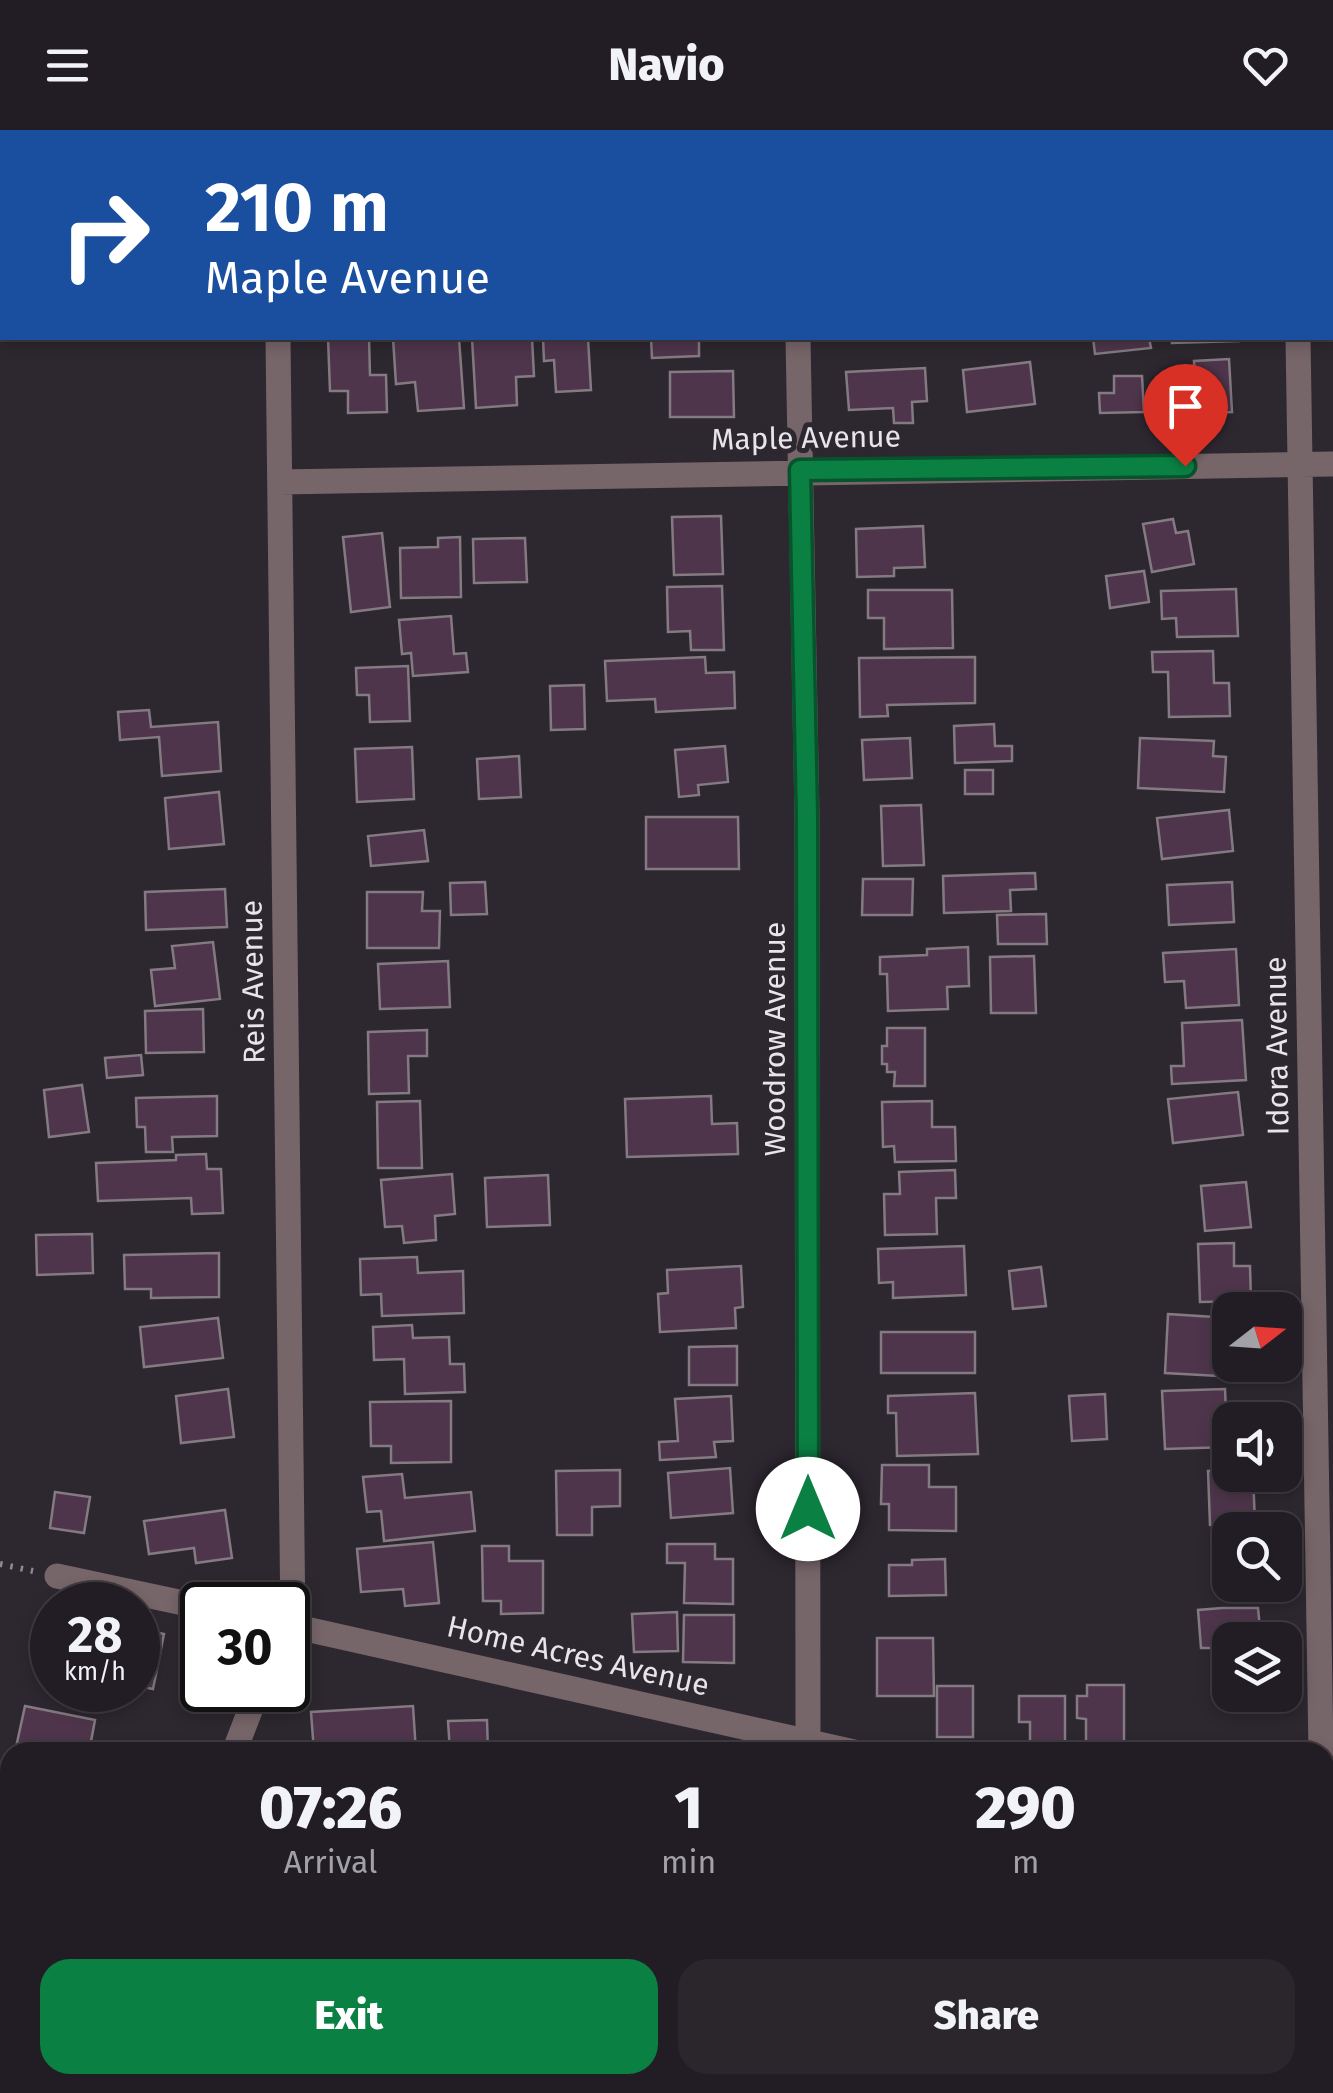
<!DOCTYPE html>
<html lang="en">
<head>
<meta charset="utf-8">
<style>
  body { margin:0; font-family:"Fira Sans",sans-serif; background:#2a262c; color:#f1f3f6; height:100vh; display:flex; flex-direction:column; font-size:38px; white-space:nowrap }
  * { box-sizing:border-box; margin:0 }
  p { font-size:32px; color:#a2a2a6 }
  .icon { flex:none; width:55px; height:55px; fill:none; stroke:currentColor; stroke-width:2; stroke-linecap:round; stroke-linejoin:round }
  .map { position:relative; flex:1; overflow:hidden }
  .drawer { position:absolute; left:0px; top:1612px; width:1335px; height:352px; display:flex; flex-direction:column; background:#221d24; border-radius:30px 30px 0 0; box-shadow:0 5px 15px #0003,0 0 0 2px #3f3b41 }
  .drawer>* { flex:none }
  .hud { position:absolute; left:0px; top:0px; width:1335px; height:210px; box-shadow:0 5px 15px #0003,0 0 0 2px #3f3b41; background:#1a4fa0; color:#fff; overflow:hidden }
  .needle { width:65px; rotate:73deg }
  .controls { position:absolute; left:1212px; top:1162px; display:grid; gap:20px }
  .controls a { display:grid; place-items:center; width:90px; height:90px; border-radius:20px; background:#221d24; box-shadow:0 5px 15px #0003,0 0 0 2px #3f3b41; font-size:50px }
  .speed { position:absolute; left:30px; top:1452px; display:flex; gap:20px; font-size:50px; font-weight:700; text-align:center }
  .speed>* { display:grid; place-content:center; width:130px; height:130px; border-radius:50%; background:#221d24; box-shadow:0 5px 15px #0003,0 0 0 2px #3f3b41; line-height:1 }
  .speed small { font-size:25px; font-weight:400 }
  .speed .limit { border:5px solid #111; border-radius:15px; background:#fff; color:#111 }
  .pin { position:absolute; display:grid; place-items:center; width:85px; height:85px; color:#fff; margin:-102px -42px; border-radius:50% 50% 50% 0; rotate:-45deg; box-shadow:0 0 10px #0007 }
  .pin .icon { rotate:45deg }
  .me { position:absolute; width:110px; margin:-55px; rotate:0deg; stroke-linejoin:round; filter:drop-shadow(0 0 8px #0008) }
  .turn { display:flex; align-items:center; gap:35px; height:210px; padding:0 40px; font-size:45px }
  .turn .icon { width:130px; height:130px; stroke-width:2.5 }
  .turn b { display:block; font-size:70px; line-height:85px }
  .eta { display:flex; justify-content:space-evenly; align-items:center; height:170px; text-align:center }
  .eta b { font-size:60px; font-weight:800; line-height:70px }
  .button { display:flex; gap:20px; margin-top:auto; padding:20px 40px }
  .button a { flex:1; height:115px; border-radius:30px; background:#0b8043; color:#fff; font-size:40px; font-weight:800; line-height:115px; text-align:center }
  .button a+a { background:#2a262c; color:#f1f3f6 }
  header { display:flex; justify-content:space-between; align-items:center; height:130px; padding:0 40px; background:#221d24; font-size:45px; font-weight:800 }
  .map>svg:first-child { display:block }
  .building { fill:#4e354b; stroke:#837a82; stroke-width:2.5 }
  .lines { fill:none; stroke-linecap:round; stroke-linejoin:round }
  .path { stroke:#8f8b92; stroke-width:6; stroke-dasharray:2.5 8; stroke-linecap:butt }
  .minor { stroke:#766569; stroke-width:25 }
  .route-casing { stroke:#07532c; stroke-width:25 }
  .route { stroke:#0b8043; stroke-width:18 }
  .labels { text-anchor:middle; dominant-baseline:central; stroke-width:10; stroke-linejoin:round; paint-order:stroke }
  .street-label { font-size:30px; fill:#e8e5ea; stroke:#2d2730 }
</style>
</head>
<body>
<header><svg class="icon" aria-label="menu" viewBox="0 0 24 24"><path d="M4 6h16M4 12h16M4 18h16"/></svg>Navio<svg class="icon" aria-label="heart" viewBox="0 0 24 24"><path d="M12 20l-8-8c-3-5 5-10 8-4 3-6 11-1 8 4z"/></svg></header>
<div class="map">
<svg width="1333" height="1963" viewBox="0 0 1333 1963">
  <rect width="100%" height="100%" fill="#2d2730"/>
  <!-- building -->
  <path class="building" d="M328,208H369L370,245H386L387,282L348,283V261H330Z
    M393,208H459L464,278L418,281L415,252L396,254Z
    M472,208H532L534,246L516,247L517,275L476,278Z
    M543,208H588L591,260L556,262L554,230L544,231Z
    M651,208H699V226L652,228Z
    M1093,208H1149L1151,218L1095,224Z
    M1172,208H1239V211L1172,213Z
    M1229,229L1232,282L1172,285L1170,257L1195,256L1194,231Z
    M1030,232L1035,274L967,282L963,240Z
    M925,238L927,271L912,272L913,293H894L893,278L849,280L846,242Z
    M733,241L734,287H670V242Z
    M1114,246H1142L1144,282L1100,283L1099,263H1114Z
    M721,386L723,444L674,445L672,387Z
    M1173,389L1176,403L1188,401L1194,434L1152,442L1143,394Z
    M923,396L925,437L894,438V446L857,447L856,399Z
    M382,403L390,477L351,482L343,407Z
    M460,407L461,467L401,468L400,418L438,417V408Z
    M525,408L527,452L474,453L473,409Z
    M1144,441L1149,472L1110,478L1106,446Z
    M722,456L724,520H691L690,501L668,502L667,457Z
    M1236,459L1238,506L1177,507L1176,488L1162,489L1161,461Z
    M868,460H952L953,518L884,519V488H868Z
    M451,486L454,524L466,523L468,542L413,546L411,523L402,524L399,490Z
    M1213,521L1214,553H1229L1230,586L1169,587L1168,542H1153L1152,522Z
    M705,527L706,543L734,542L735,578L656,582L655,569L607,571L605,531Z
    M975,527V573L887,575L888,586L860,587L859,528Z
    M408,536L410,591L370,592L369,565H357L356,538Z
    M584,555L585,599L551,600L550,556Z
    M149,580L151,597L218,592L221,641L162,646L159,607L120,610L118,582Z
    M994,594L995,616H1012V631L955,633L954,596Z
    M910,608L912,648L864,650L862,610Z
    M1140,608L1214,611L1213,626L1226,627L1224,662L1138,658Z
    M725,616L728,652L698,655L699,665L679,667L675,620Z
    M412,617L414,669L357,672L355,619Z
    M519,626L521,667L479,669L477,629Z
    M965,640H993V664H965Z
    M219,662L224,714L169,719L165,668Z
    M921,675L924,735L883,736L881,676Z
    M1229,680L1233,721L1162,729L1157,688Z
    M646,687H738L739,739H646Z
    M424,700L428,731L371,736L368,706Z
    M1035,743L1036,759L1010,760L1011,781L944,783L943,746Z
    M863,749H913L912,785H862Z
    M485,752L487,784L451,785L450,753Z
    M1232,752L1234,792L1169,795L1167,755Z
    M225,759L227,797L146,800L145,762Z
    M367,762H423L422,781H440L439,818H367Z
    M1046,784L1047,814H998L997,785Z
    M213,812L220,869L155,876L151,840L175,838L172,816Z
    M968,817L969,856L947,857L948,879L888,881L887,844H880V827L927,825V819Z
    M1236,819L1239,875L1186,878L1184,851L1165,852L1163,823Z
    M1034,826L1036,883H991L990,827Z
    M448,831L450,877L380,879L378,834Z
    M203,879L204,922L146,923L145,881Z
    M1242,890L1246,950L1172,954L1171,936H1184L1182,893Z
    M887,898H925V956H894L895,942H887V934H882V916H887Z
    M427,900V926H408L409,963L369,964L368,902Z
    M141,925L143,945L107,948L105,928Z
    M82,955L89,1002L49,1007L44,960Z
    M1238,962L1243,1005L1173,1013L1168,969Z
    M217,966V1006L172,1007L173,1022H146L145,997H137L136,968Z
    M711,966L712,994L737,993L738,1024L627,1027L625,969Z
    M420,971L422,1038H378L377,972Z
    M932,971V997H955L956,1031L895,1032L894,1016L883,1017L882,972Z
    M206,1024L207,1039H221L223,1083L192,1084L191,1068L98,1071L96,1033L176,1030V1025Z
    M955,1040L956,1068H936L937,1104L885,1105L884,1064H900L899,1042Z
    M452,1044L455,1084L435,1086L436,1110L404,1113L402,1096L385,1097L381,1050Z
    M548,1045L550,1095L487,1097L485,1048Z
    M1246,1052L1251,1097L1205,1101L1201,1056Z
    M92,1104L93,1143L37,1145L36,1105Z
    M1234,1113V1136H1250L1251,1171L1200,1172L1198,1114Z
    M964,1116L966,1165L893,1168V1152L879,1153L878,1119Z
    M219,1123V1167L151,1168V1159H125L124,1125Z
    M417,1127L418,1143L463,1141L464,1183L382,1186L381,1164L361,1165L360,1129Z
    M741,1136L743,1177L735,1178L736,1198L660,1202L658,1164L668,1163L667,1140Z
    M1041,1137L1046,1176L1013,1179L1009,1141Z
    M1168,1184L1230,1188V1235H1238L1237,1247L1165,1243Z
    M218,1188L223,1228L144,1237L140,1197Z
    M412,1195L413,1208L449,1207L450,1234H464L465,1262L405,1264L404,1229L374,1230L373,1197Z
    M881,1202H975V1243H881Z
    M737,1216V1255H689V1217Z
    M228,1259L234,1307L181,1313L176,1266Z
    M1225,1259L1226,1283H1243L1244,1290H1230V1317L1165,1319L1162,1261Z
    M975,1263L978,1324L897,1326L896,1283H888V1266Z
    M1105,1264L1107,1309L1072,1311L1069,1266Z
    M731,1266L733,1311L714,1312L716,1327L660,1330L659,1312L678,1311L675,1269Z
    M451,1271V1332L391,1333V1316H371L370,1272Z
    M882,1335H929V1357H956V1401L889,1400V1374H881Z
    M730,1338L733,1383L671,1388L668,1343Z
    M620,1340V1376L592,1377V1405H557L556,1341Z
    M1230,1340V1345H1253L1255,1393L1210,1395L1208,1341Z
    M402,1344L405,1368L471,1362L475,1401L384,1411L381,1381L367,1382L363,1347Z
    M55,1362L90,1367L84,1403L50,1398Z
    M225,1380L232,1428L196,1433L194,1418L149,1424L144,1391Z
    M433,1412L439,1473L405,1476L403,1459L361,1462L357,1419Z
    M667,1414H715V1429H733V1474L684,1473L685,1433H667Z
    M482,1416H509V1431H543V1483L501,1484V1471H483Z
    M945,1429L946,1465L889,1466V1435H912V1430Z
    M1222,1478H1258L1261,1509L1230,1510V1524H1223L1222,1518H1201L1198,1480Z
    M677,1482L678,1521L634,1522L632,1484Z
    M684,1485H734V1533L683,1532Z
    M138,1499L164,1504L153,1559L138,1556Z
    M877,1508H933L934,1566H877Z
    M1087,1555H1124V1622L1086,1620V1589L1077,1588V1566H1087Z
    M937,1556H973V1607H937Z
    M1019,1566H1065V1620H1030V1592H1019Z
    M25,1576L95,1590L90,1617L118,1622H15Z
    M413,1576L416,1622H314L311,1582Z
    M487,1590L488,1622H450L448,1591Z
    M1186,1614H1252V1622H1186Z
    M600,1618V1622H557V1619Z
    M1333,1827V1922H1327L1325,1828Z
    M1333,1927V1963H1330L1325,1929Z
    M294,1955H340L341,1963H294Z
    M413,1955H454L455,1963H414Z"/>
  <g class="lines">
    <!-- path -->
    <path class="path" d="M0,1434L33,1441"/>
    <!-- minor -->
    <path class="minor" d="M276,0V2
      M794,0V2
      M1293,0V2
      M278,208L293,1496L288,1506
      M798,208L807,686L808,1611
      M1298,208L1321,1622
      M280,352L1333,334
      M57,1446L202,1477
      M288,1495L854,1622
      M234,1622L258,1560
      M1325,1732L1333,1734
      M1164,1955V1963
      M222,1963V1955"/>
  </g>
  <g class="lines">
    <defs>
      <path id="route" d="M808,1379L807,686L800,340L1185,336"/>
    </defs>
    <!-- route casing -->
    <use href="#route" class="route-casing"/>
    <!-- route -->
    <use href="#route" class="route"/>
  </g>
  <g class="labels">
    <!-- street labels -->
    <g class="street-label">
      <text transform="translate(806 308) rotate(-1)">Maple Avenue</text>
      <text transform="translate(253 852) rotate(-91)">Reis Avenue</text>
      <text transform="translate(775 909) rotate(-90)">Woodrow Avenue</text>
      <text transform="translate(1277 916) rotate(-91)">Idora Avenue</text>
      <text transform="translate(578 1526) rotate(13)">Home Acres Avenue</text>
    </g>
  </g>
</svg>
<div class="controls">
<a><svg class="needle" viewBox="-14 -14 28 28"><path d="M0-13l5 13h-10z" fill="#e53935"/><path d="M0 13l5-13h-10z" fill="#a2a2a6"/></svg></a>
<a><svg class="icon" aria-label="sound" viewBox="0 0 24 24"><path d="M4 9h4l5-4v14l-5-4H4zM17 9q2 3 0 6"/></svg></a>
<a><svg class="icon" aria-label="search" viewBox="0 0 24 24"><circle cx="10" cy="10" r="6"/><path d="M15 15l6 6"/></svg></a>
<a><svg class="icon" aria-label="layers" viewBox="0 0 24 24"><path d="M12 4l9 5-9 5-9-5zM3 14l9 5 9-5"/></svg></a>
</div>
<div class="speed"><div>28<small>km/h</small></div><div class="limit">30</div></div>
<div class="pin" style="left:1185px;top:336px;background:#d93025"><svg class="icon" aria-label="arrive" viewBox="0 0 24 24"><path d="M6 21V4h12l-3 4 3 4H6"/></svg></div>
<svg class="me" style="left:808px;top:1379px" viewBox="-20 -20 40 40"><circle r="19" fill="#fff"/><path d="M0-13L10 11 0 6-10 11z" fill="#0b8043"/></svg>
<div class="hud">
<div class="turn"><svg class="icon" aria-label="right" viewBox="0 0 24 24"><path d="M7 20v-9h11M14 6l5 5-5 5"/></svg><div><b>210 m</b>Maple Avenue</div></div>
</div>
<section class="drawer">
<div class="eta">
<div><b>07:26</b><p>Arrival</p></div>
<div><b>1</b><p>min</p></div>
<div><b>290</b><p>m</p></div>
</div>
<div class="button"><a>Exit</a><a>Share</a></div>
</section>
</div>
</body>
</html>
